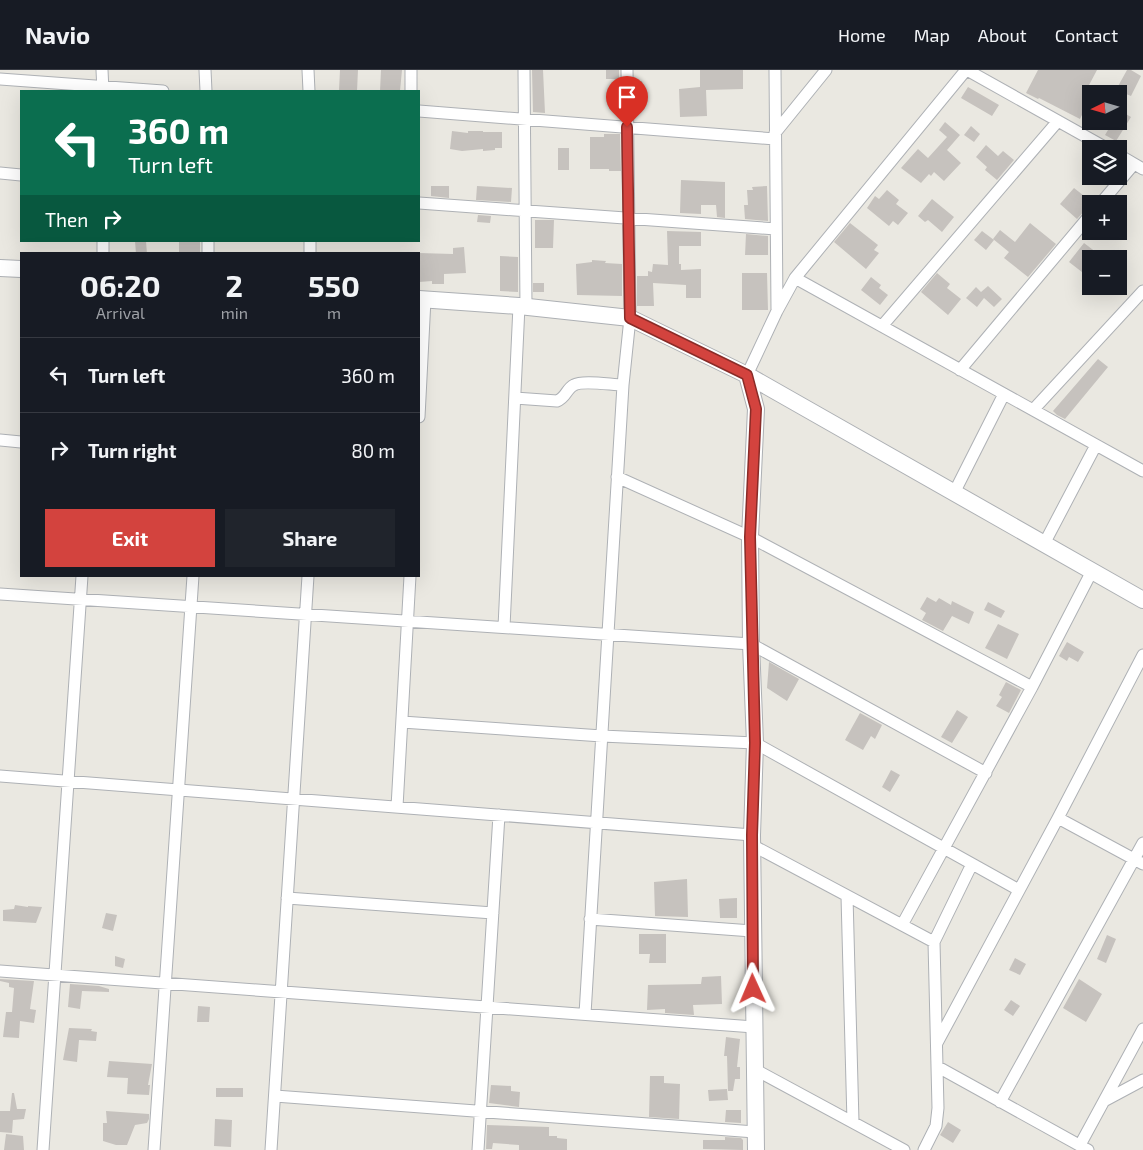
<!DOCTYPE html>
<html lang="en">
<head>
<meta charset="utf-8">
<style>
  body { margin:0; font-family:"Exo 2",sans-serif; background:#20242c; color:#f1f3f6; height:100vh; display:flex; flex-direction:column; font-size:19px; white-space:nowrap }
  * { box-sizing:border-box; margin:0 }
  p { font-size:16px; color:#9ea1a6 }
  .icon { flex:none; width:28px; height:28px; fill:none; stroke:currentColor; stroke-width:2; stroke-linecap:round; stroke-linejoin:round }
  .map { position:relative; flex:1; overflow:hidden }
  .panel { position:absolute; left:20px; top:182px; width:400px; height:325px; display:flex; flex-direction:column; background:#171b24; border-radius:0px; box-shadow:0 5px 20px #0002 }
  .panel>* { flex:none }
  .guide { position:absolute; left:20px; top:20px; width:400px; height:152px; border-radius:0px; box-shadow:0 5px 20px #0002; background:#0b6e4f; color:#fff; overflow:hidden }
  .needle { width:32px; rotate:265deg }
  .controls { position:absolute; left:1082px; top:15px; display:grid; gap:10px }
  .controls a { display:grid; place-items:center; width:45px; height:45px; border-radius:0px; background:#171b24; box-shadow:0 5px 20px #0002; font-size:25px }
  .pin { position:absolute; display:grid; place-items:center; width:42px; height:42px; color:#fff; margin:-51px -21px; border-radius:50% 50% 50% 0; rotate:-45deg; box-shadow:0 0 5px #0007 }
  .pin .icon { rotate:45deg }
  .me { position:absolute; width:55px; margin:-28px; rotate:359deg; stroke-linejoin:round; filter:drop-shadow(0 0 4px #0008) }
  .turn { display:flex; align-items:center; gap:18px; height:105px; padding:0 25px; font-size:22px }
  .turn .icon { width:65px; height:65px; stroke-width:2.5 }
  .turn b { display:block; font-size:35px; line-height:42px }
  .then { display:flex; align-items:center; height:48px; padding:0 25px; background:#0003; gap:10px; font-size:19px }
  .eta { display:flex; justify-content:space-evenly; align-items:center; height:85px; text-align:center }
  .eta b { font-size:30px; font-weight:700; line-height:35px }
  .button { display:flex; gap:10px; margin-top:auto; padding:10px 25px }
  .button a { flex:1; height:58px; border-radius:0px; background:#d3433e; color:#fff; font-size:20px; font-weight:700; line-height:58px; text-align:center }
  .button a+a { background:#20242c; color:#f1f3f6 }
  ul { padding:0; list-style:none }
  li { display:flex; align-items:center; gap:15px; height:75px; padding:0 25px; border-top:1px solid #363941 }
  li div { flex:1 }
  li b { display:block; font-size:19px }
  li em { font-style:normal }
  header { display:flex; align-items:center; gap:30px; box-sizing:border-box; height:70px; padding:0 25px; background:#171b24; border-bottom:1px solid #363941 }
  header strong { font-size:24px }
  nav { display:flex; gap:28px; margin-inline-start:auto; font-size:18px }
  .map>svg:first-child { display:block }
  .building { fill:#c6c2be }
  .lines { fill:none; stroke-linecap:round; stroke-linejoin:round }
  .street-casing { stroke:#aeb1b5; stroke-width:13 }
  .secondary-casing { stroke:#adb0b4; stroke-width:18 }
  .street { stroke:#fff; stroke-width:11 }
  .secondary { stroke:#fff; stroke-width:16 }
  .route-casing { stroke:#892c28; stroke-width:12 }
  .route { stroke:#d3433e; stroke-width:9 }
</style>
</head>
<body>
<header>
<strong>Navio</strong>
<nav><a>Home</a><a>Map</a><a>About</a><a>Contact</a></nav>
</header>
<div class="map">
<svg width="1143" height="1080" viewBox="0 0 1143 1080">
  <rect width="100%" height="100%" fill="#eae8e1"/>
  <!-- building -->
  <path class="building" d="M340,0H358L357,21H339Z
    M381,0H402L400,21H380Z
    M532,0H543L545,43L533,42Z
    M606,0H619V9H606Z
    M700,0H743V19L706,20L707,46L680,47L679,19L700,17Z
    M1038,0H1097L1088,17L1094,20L1080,49L1039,28L1038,29L1026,23Z
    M1127,0H1131L1141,6L1131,26L1126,24L1119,37V20L1117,18Z
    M642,11L644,31H635V12Z
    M968,17L999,35L992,46L961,28Z
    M1119,40L1131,47L1116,71L1105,65L1108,60L1092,51H1119Z
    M945,52L960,65L947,80L961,93L944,111L934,102L931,106L929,104L921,113L901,98L918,79L928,88L947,67L939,60Z
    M971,56L980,64L974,72L964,65Z
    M452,61L468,63V61H483V62H502V78H495V80L483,81V79L462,81L450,79Z
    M604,64H620L621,101H609V99H590V67H604Z
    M986,75L998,86L1003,81L1014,90L997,110L985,100L987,97L976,87Z
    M558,78H569V100H558Z
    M681,110L725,112V148L717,147L716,135H701V144L680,143Z
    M431,116H449V128L431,126Z
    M477,116L512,118L511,132L476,130Z
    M767,116L768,151L745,149L744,135H748L747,120H753L752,117Z
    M1074,118L1093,133L1091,137L1086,139L1077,149L1060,134Z
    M887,120L899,130L896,134L908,143L898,155L893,151L889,156L867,138L875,126L879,129Z
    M932,129L954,147L942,162L928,150L925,152L918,146Z
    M478,145L491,146L490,153L477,152Z
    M535,150H554L553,178H535Z
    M850,153L878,175L874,180L879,183L866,199L834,172Z
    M1030,153L1056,174L1028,207L1004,188L1009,182L993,169L1000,160L1015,172Z
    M667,161L701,162V176H679V194H681V200L701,199V228H686V215L653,213L654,236H637V206H648V201L652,202L653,194L668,195Z
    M982,161L994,170L986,180L974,170Z
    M746,164L768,166V185H745Z
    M135,171H146L147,184H136Z
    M179,171H200V184H179Z
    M1084,173L1105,189H1091V209L1069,192Z
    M464,177L466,203L444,204V214H432V211L419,212V183L453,184V178Z
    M500,186L518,187V222L500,221Z
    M592,190L606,191L605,193L622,194V226L577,225L576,194L592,192Z
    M742,203H767L768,240H742Z
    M937,203L950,214L947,218L961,229L948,245L921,222Z
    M871,207L881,215L879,218L888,225L880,235L861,220Z
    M533,213H544V222H533Z
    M988,216L1002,229L994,237L984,228L977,237L966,228L976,217L981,222Z
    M1098,289L1108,297L1065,349L1057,345L1053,341Z
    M927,527L936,532L939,528L951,535L952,531L974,542L969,554L952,546L943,561L922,550L926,543L920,539Z
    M988,532L1005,541L1001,548L984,540Z
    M998,554L1019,564L1007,589L985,578Z
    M1067,572L1084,582L1078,592L1069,587L1067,591L1059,586Z
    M769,592L799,609L787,631L767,618Z
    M1006,612L1021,620L1009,643L996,636L1002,627L999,625Z
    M957,640L968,647L952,673L941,667Z
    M860,643L882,655L875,669L871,666L863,680L845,670Z
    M891,700L900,705L890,722L882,717Z
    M687,809L688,847L655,846L654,812Z
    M737,828V848H720L719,829Z
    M15,835L28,837V836L42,837L36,853L3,851V840L14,839Z
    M106,843L117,845L113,861L102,858Z
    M639,864H666V893H649L650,884H639Z
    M1107,865L1116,869L1106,893L1097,889Z
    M115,886L125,889L123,898L115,896Z
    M1015,888L1026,894L1020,905L1009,900Z
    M721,906L722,934L693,935L694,945L665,943V939L647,940L648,915L701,914L702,907Z
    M0,909L34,911L30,939L36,940L34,953L20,951L19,968L3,967L6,942H12L14,918L9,917V913L0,911Z
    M1079,909L1102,924L1086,952L1063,938Z
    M70,914L99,916L109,919V922L82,921L80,939L68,937Z
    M1011,930L1020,936L1013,946L1004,940Z
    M198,936L210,937L209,952H197Z
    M69,958L92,959L91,961L97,962L96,971L79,970L77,992L63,990Z
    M726,967L740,969L737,997H740V1009H735L733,1021H728L727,986H724Z
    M109,991L152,994L148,1015H150L149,1025L127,1024L128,1008L107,1007Z
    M650,1006H664V1013L680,1014L679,1049L649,1047Z
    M491,1015L511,1016V1021L520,1022L519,1037L489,1033Z
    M216,1018H243V1027H216Z
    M727,1019L728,1030L709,1031L708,1020Z
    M12,1023H14L17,1039H26L24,1049L13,1050L12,1063L0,1062V1041H10Z
    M726,1040H741V1053L725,1052Z
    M106,1041L149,1044V1049L147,1053L135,1055L127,1075H116L103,1071V1053H107Z
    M215,1049L232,1050L231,1077L214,1076Z
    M948,1052L961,1060L953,1073L940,1065Z
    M487,1055L549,1057V1066H557V1068L567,1069V1080H519V1075L493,1073L492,1079H486Z
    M6,1064L23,1066L24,1080H4Z
    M725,1067L741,1068L743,1070V1080L703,1079V1070H725Z"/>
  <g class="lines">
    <defs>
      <path id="street" d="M102,0L103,21
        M205,0L206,21
        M308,0L309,21
        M411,0V21
        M524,0L526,237
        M775,0L777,239
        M967,0L1108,79
        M0,9L163,21
        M419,41L775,69
        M775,63L826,0
        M1119,85L1143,99
        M0,103L21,105
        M419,133L776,159
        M1100,134L1134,94
        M208,171V184
        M310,171V184
        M103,184V171
        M795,208L1143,401
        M882,256L1058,51
        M960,300L1091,144
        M747,305L777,241L795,208L966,0
        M515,328L557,331C566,328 566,319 574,315C583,310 612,315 623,315
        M1033,340L1143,221
        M419,347L425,229
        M0,370L21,372
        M617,407L750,467L1032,617
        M954,423L1004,324
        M1044,474L1096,375
        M0,524L751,574L986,703
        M504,557L519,236
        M402,652L602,666L755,673L1019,820
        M0,706L752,765
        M397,737L410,506
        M1058,748L1143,794
        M752,775L934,872
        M847,826L853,1052
        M287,828L493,843
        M590,849L752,861
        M902,855L1032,617L1092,501
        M0,901L754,957
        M585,944L623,315L630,248L627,0
        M937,973L1058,748L1143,585
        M938,997L1088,1080
        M754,999L904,1080
        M275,1026L755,1062
        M1104,1031L1143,1010
        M1000,1032L1143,773
        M1080,1075L1143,959
        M43,1080L82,506
        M154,1080L193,506
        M271,1080L308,506
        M478,1080L499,745
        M924,1080L936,1056L938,1038L934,872L972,794"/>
      <path id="secondary" d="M0,198L21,199
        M419,229L519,236L630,248L747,305L1143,530
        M747,305L756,339L750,467L751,574L755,673L752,765L756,1080"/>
    </defs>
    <!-- street casing -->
    <use href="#street" class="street-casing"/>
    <!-- secondary casing -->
    <use href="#secondary" class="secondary-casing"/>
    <!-- street -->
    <use href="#street" class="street"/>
    <!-- secondary -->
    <use href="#secondary" class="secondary"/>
  </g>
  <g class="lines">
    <defs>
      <path id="route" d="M627,57L630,248L747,305L756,339L750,467L755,673L752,765L753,919"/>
    </defs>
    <!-- route casing -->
    <use href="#route" class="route-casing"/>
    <!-- route -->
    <use href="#route" class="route"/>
  </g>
</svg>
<div class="controls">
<a><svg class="needle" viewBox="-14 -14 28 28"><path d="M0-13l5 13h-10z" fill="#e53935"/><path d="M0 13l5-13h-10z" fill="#9ea1a6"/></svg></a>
<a><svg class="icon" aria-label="layers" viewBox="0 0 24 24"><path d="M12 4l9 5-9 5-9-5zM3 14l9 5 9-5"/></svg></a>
<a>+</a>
<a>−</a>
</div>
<div class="pin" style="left:627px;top:57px;background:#d93025"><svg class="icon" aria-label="arrive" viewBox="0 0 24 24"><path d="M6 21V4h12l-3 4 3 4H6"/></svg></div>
<svg class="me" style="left:753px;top:919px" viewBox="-20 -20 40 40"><path d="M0-17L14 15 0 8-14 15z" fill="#d3433e" stroke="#fff" stroke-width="4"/></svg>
<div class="guide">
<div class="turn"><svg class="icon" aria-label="left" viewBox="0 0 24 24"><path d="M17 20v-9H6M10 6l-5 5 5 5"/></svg><div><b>360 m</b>Turn left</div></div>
<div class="then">Then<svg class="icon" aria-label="right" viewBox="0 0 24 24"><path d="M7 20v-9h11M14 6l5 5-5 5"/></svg></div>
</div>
<section class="panel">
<div class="eta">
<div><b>06:20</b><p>Arrival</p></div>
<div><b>2</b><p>min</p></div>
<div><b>550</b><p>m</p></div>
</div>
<ul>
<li><svg class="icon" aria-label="left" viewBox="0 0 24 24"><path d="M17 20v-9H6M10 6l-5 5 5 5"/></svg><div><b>Turn left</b></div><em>360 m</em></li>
<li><svg class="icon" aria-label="right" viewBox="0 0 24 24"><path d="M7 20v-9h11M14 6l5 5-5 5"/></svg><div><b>Turn right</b></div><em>80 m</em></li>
</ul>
<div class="button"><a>Exit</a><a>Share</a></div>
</section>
</div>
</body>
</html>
